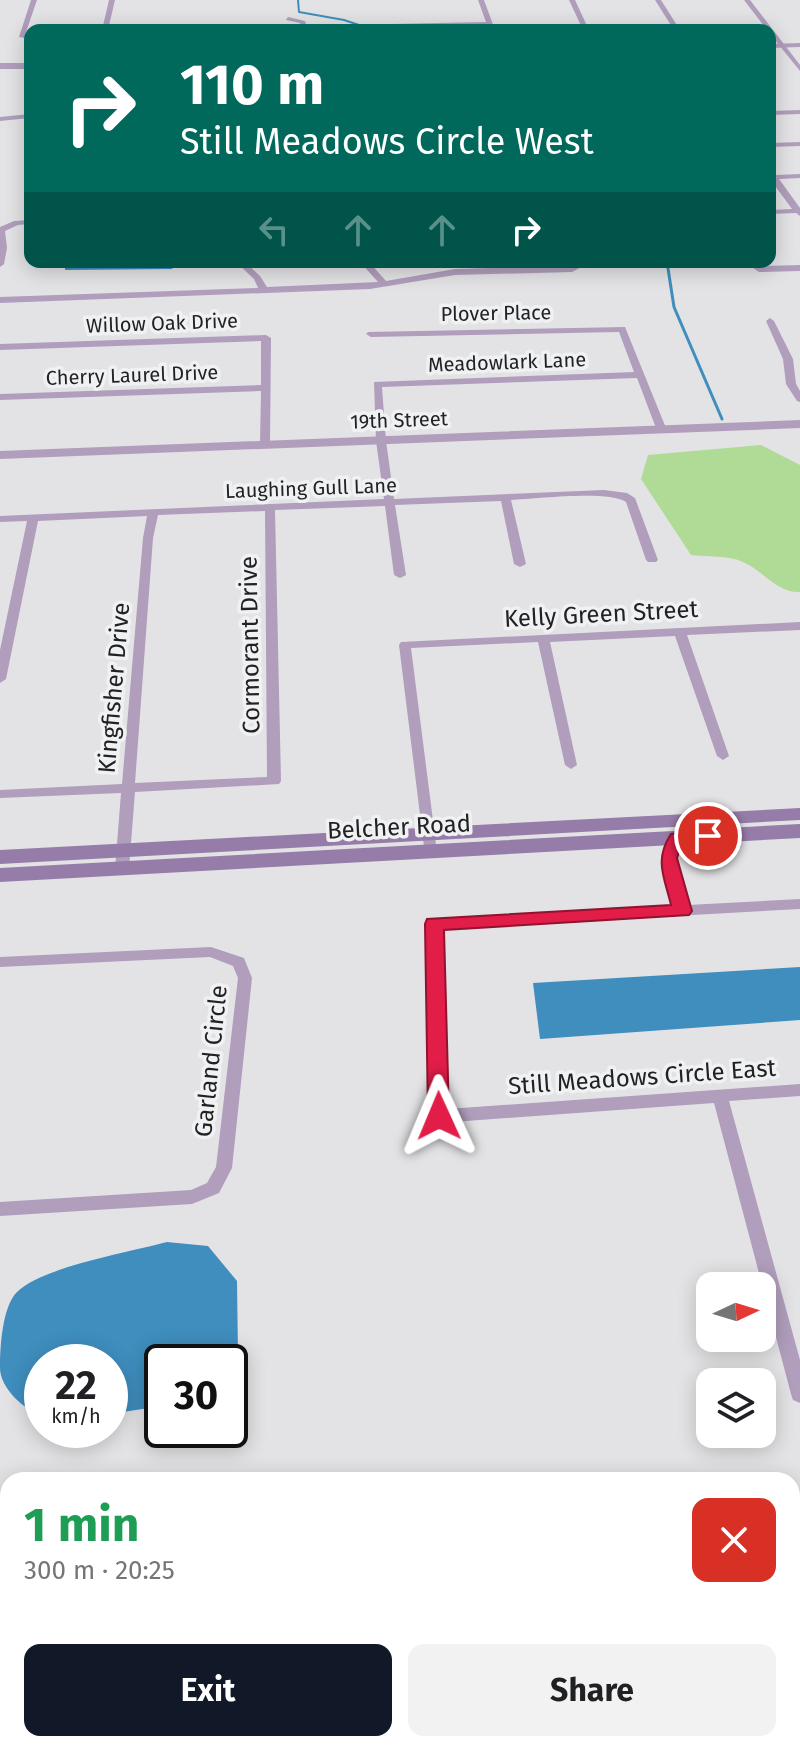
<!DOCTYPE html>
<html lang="en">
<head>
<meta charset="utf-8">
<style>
  body { margin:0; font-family:"Fira Sans",sans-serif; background:#f2f2f2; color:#202124; height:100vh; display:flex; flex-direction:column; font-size:30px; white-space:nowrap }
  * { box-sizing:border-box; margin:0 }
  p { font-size:26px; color:#757577 }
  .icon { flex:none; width:44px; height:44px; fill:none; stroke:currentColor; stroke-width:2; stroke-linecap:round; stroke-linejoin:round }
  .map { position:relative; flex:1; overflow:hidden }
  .details { position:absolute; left:0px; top:1472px; width:800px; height:280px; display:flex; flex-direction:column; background:#fff; border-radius:24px 24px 0 0; box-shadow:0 4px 20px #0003 }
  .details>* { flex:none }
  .hud { position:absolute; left:24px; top:24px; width:752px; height:244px; border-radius:16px; box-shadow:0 4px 20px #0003; background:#00695c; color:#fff; overflow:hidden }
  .needle { width:52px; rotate:86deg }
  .fabs { position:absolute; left:696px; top:1272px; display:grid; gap:16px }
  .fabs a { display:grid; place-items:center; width:80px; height:80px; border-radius:16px; background:#fff; box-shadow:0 4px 20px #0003; font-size:40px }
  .speed { position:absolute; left:24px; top:1344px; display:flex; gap:16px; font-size:40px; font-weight:700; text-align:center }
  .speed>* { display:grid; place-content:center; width:104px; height:104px; border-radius:50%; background:#fff; box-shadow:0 4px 20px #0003; line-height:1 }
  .speed small { font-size:20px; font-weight:400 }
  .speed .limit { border:4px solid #111; border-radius:12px; background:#fff; color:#111 }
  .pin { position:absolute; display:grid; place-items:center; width:68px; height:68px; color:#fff; margin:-34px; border:4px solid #fff; border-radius:50%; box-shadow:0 2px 8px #0007 }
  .me { position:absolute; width:88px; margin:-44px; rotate:359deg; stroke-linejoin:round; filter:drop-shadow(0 0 6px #0008) }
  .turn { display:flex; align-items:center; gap:28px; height:168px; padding:0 24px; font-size:36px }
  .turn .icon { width:104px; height:104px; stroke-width:2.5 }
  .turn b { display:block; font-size:56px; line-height:68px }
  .lanes { display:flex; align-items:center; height:76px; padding:0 24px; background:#0003; justify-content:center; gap:40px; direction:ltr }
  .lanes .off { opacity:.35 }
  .round { display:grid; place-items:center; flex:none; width:84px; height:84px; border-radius:16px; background:#f2f2f2 }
  .head { display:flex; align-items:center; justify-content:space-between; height:136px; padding:0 24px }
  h1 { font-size:48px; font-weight:700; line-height:60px; color:#1e9e55 }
  .button { display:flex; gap:16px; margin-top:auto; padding:16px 24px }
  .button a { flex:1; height:92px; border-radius:16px; background:#111827; color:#fff; font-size:32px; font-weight:700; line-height:92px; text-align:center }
  .button a+a { background:#f2f2f2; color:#202124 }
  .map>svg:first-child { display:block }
  .green { fill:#afdb96 }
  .water { fill:#3f8ebe }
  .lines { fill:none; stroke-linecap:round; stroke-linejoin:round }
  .stream-far1 { stroke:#3f8ebe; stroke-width:2 }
  .stream { stroke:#3f8ebe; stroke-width:3 }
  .minor { fill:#b09ebc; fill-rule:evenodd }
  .tertiary { fill:#b09ebc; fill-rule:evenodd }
  .secondary { fill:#967ca8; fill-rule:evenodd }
  .route { fill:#e11d48; stroke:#92132f; stroke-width:2 }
  .labels { text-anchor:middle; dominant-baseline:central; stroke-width:7; stroke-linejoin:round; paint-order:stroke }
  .far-street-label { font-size:20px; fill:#222223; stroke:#f0f1f3 }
  .street-label { font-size:24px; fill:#222223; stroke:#f0f1f3 }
</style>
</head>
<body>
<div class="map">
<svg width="800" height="1752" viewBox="0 0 800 1752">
  <rect width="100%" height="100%" fill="#e3e3e6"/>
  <!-- green -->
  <path class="green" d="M761,445L800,465V592C777,593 762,570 743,562C729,555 706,557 691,555L641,479L648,455Z"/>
  <!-- water -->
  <path class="water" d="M65,262H164L173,269L65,270Z
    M800,967V1020L540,1039L533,983Z
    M167,1242L208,1246L237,1281L238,1354L227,1362H162V1406L110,1414V1362H42V1415C24,1410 0,1388 0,1368C0,1348 2,1307 17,1292C42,1267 130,1252 167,1242Z"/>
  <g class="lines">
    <!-- stream-far1 -->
    <path class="stream-far1" d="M298,0L299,12L344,20L374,30"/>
    <!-- stream -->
    <path class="stream" d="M667,262L674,307L722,419"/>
    <!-- minor -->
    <path class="minor" d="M31,0H37L25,35H30V39L19,37Z
      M109,0H115L108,30H102Z
      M478,0H484L495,30H489L487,26L391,28L388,26L391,24L486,22Z
      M569,0H575L589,30H583Z
      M655,0H661L680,30H674Z
      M744,0H750L800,65V71L770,34V30H767Z
      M288,17L305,21L308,30H302L300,23L286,20Z
      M800,110V114L770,115V111Z
      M30,114V118L0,121V117Z
      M800,142V146L770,147V143Z
      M770,170L776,175L800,174V178L779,179L800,208V216L796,213L770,214V210L792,209L770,179Z
      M30,220V224L18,225L5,231L7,248L4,264L0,267V227L14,221Z
      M236,262H245L260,276L267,287L378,282L360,262H369L386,281L455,269L571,266L580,262H591L572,272L455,275L370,289L0,303V297L258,288L254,279Z
      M744,262H754L761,266L800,265V271L759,272Z
      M770,318L774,321L793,359L796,384L800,391V402L797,401L786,384L783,359L766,321Z
      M625,327L666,428L665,430L656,428L637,378L382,387L386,441L394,499L604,490L627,493L635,498L658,560L656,562H648L646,560L626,502C608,490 536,499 511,500L526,564L520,567L514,564L501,501L395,505L406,575L400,578L394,575L385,506L275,510L281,781L279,784L135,792L129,869L122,874L115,869L121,793L0,798V790L122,784L143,538L147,516L38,521L6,679L0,683V650L27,521L0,522V516L384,499L376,441L374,382L634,372L619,332L371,337L366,334L368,332ZM265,511L267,777L135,783L153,538L158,515Z
      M266,335L271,338L270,444L265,447L260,444L261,391L0,400V394L261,385V341L0,350V344Z
      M800,622V630L687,635L729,756L723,760L717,756L675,636L550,642L577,765L571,769L565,765L538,642L411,648L437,852L435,855H425L399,645L401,642Z
      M677,833L684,838L675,858L688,905L800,899V909L441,929L447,1109L800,1084V1096L729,1101L800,1360V1403L793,1400L791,1394L714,1103L439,1123L433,1121L431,1116L427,924L429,920L673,906L661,858L672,835Z
      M211,947L244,958L252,978L232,1168L219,1193L192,1204L0,1216V1202L191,1190L207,1183L216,1167L238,978L233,966L210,957L0,967V957Z
      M800,1721V1743L792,1744V1722Z
      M592,1744H692L688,1752H588Z"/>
    <!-- tertiary -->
    <path class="tertiary" d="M800,43V47L770,48V44Z
      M0,63H30V69H0Z
      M800,420V428L0,459V451Z"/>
    <!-- secondary -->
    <path class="secondary" d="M800,808V820L0,864V850Z
      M800,824V838L0,882V868Z"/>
  </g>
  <!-- route -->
  <path class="route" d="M708,830L717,836L714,840L682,844L677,858L692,911L689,915L444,930L449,1116L446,1122L439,1124L431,1122L428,1116L425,924L427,919L671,905C664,876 654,860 671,834Z"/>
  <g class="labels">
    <!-- far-street labels -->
    <g class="far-street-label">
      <text transform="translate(496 313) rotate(-1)">Plover Place</text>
      <text transform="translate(162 323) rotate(-2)">Willow Oak Drive</text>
      <text transform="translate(507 362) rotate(-2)">Meadowlark Lane</text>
      <text transform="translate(132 375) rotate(-2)">Cherry Laurel Drive</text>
      <text transform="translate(399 420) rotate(-2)">19th Street</text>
      <text transform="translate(311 488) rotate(-2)">Laughing Gull Lane</text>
    </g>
    <!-- street labels -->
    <g class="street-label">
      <text transform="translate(601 614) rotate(-3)">Kelly Green Street</text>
      <text transform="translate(250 645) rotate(-91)">Cormorant Drive</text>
      <text transform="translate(114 688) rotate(-85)">Kingfisher Drive</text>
      <text transform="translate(399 827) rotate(-3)">Belcher Road</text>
      <text transform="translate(211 1061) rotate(-84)">Garland Circle</text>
      <text transform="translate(642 1077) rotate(-4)">Still Meadows Circle East</text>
    </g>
  </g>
</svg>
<div class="fabs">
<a><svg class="needle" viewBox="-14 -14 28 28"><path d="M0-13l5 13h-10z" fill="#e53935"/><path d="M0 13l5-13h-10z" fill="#757577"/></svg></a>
<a><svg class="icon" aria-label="layers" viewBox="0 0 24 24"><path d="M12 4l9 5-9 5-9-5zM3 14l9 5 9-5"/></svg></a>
</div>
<div class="speed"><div>22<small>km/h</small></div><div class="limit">30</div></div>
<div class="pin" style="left:708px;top:836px;background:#d93025"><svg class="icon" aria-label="arrive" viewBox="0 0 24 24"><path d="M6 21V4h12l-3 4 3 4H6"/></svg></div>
<svg class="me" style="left:439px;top:1116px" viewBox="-20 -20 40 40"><path d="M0-17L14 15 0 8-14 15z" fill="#e11d48" stroke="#fff" stroke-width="4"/></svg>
<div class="hud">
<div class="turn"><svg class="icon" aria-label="right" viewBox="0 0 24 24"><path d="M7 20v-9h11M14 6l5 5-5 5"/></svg><div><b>110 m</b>Still Meadows Circle West</div></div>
<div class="lanes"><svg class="icon off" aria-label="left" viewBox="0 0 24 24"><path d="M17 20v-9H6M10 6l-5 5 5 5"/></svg><svg class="icon off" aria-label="ahead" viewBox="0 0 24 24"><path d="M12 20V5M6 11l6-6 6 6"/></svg><svg class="icon off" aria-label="ahead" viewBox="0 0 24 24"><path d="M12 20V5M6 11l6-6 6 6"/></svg><svg class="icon" aria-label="right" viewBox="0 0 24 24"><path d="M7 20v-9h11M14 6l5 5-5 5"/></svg></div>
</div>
<section class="details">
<div class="head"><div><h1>1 min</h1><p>300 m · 20:25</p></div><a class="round" style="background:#d93025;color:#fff"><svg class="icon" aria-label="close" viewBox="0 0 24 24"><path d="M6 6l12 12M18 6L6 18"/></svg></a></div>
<div class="button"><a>Exit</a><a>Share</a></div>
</section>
</div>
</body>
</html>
